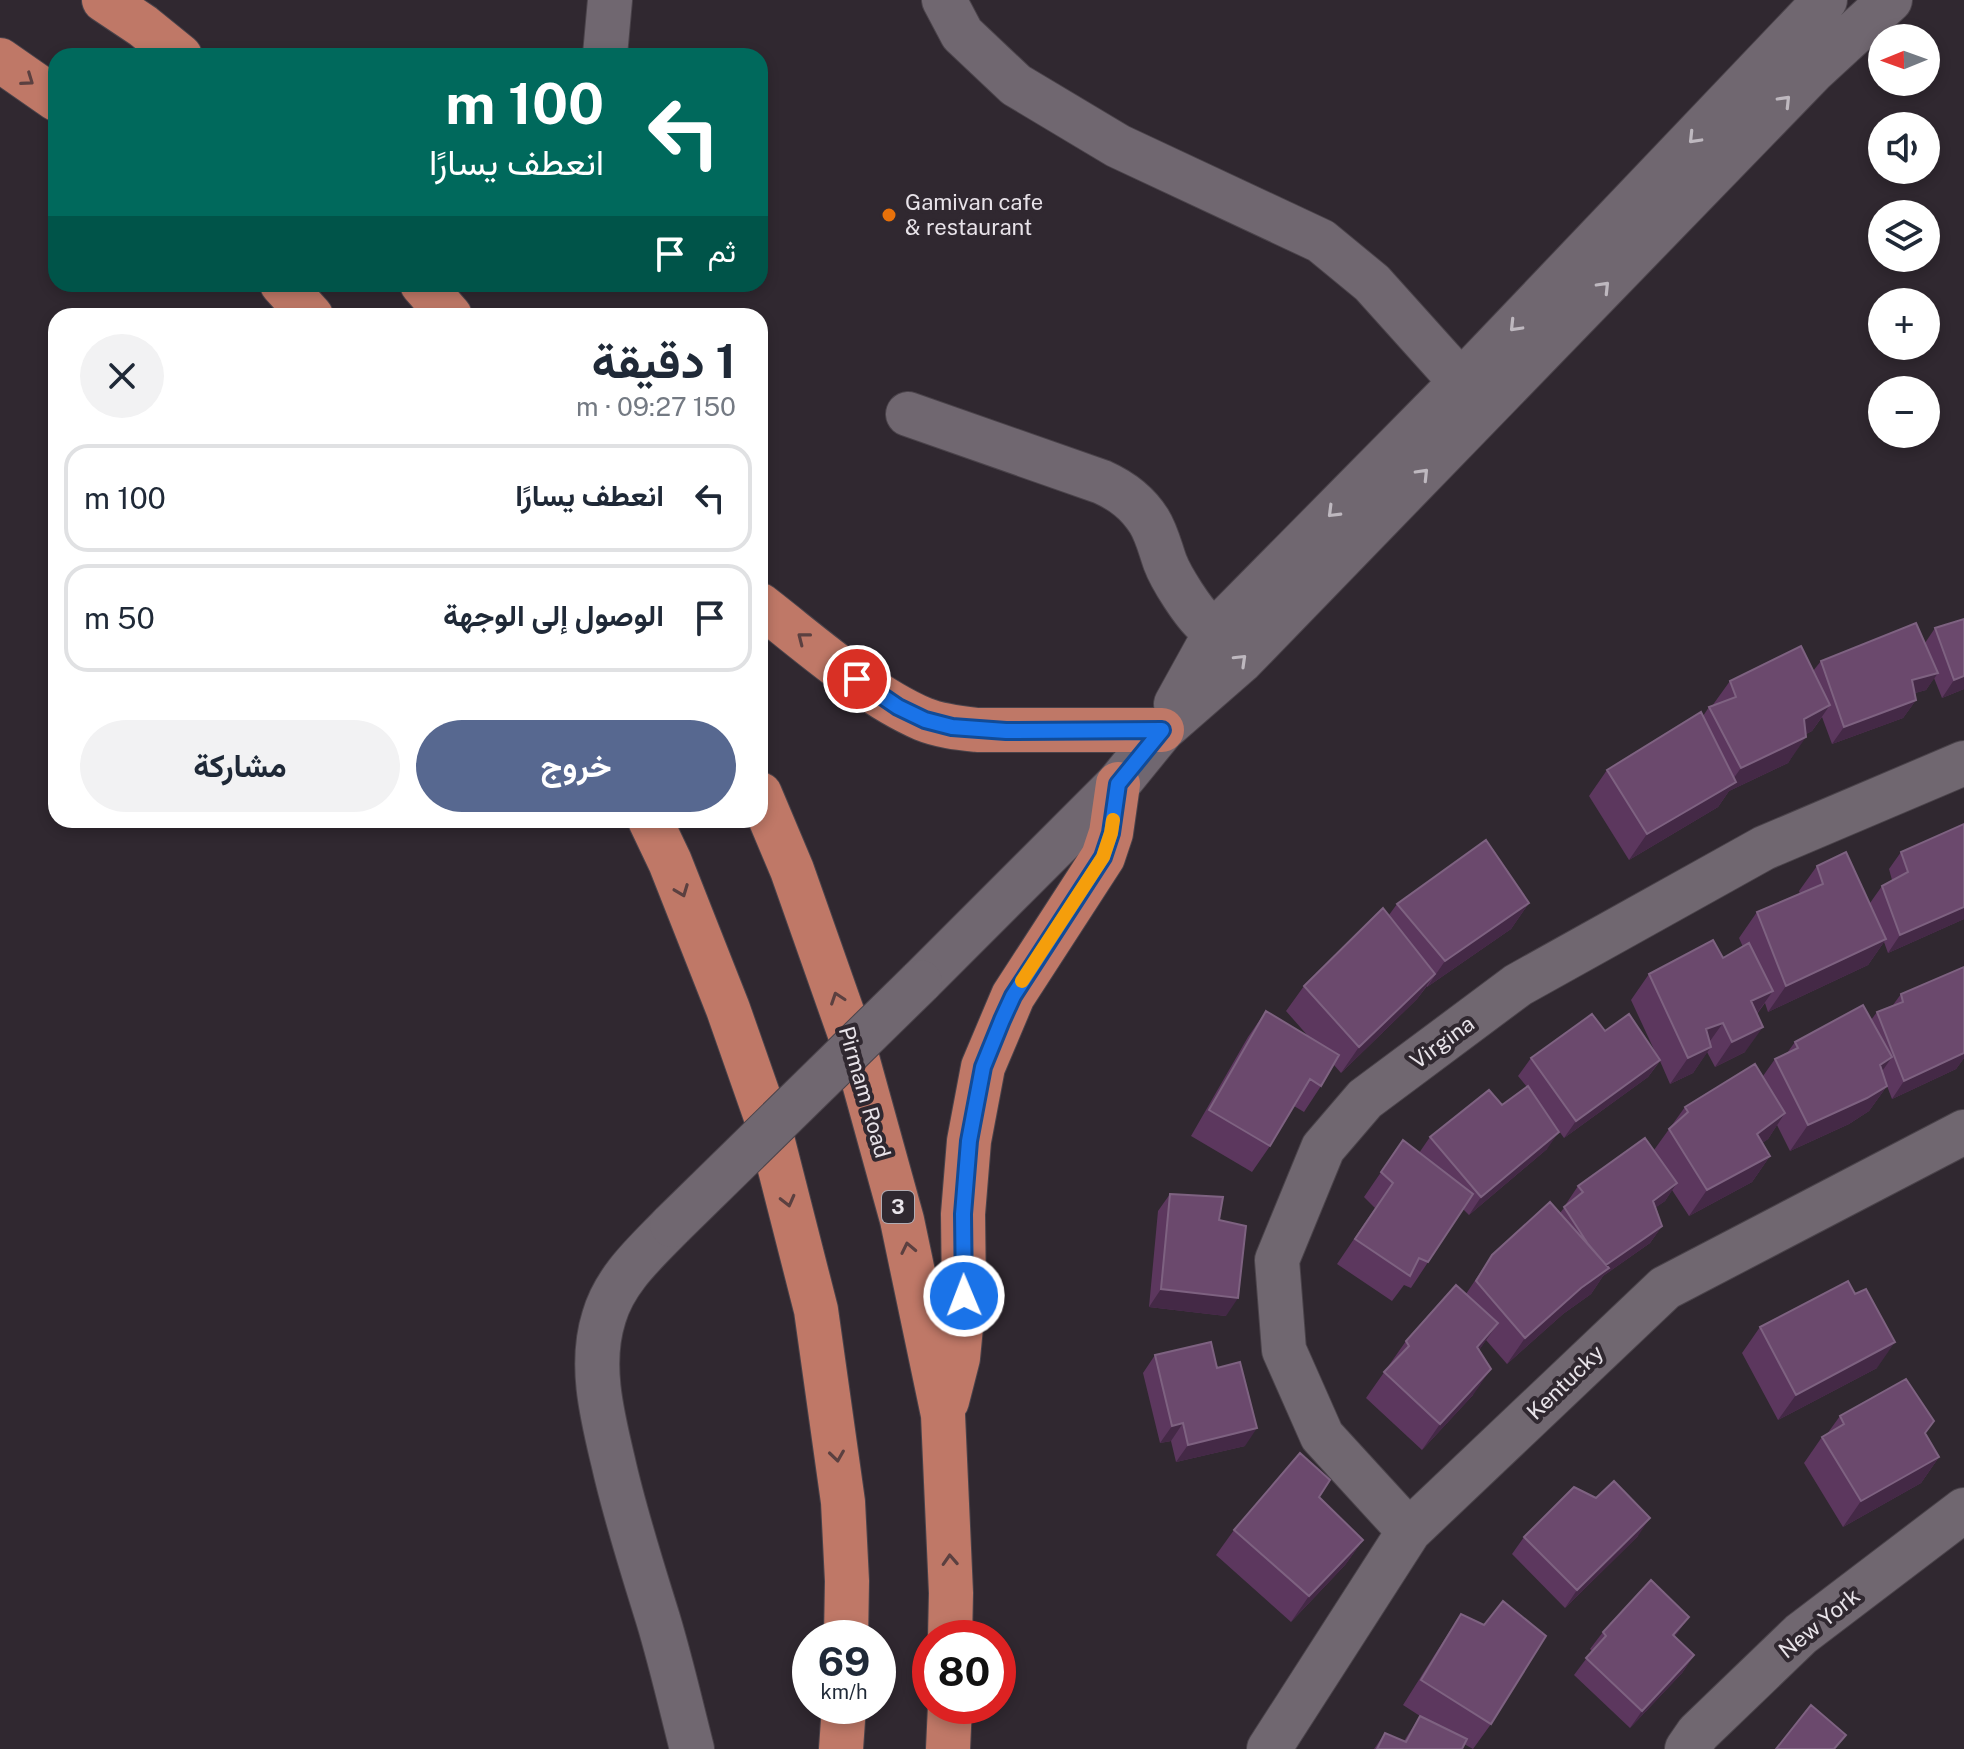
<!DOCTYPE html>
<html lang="ar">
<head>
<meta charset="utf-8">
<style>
  body { margin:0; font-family:"Public Sans",Vazirmatn,sans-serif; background:#f2f2f3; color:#1f2937; direction:rtl; height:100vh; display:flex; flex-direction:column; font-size:30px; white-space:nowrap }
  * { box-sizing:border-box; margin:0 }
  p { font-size:26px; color:#747a83 }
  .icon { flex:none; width:44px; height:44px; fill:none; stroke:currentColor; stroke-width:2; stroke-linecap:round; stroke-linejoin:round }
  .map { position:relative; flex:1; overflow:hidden; direction:ltr }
  .details { position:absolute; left:48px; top:308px; width:720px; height:520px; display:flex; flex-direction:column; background:#fff; border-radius:24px; box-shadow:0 4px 12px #0003; direction:rtl }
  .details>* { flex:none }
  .hud { position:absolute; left:48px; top:48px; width:720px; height:244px; border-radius:24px; box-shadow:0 4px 12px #0003; direction:rtl; background:#00695c; color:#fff; overflow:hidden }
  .needle { width:52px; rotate:269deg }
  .controls { position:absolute; left:1868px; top:24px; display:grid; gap:16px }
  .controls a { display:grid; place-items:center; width:72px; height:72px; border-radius:50%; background:#fff; box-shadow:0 4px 12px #0003; font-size:40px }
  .speed { position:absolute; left:792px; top:1620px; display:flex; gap:16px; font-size:40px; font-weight:700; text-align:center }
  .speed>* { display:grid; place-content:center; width:104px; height:104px; border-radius:50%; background:#fff; box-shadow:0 4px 12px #0003; line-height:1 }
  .speed small { font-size:20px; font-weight:400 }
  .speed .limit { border:12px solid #d22; background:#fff; color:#111 }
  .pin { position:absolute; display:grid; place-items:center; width:68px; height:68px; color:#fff; margin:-34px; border:4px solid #fff; border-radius:50%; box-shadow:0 2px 8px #0007 }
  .me { position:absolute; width:88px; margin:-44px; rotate:359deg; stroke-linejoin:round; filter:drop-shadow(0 0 6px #0008) }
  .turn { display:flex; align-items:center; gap:28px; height:168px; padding:0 32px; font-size:36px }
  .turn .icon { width:104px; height:104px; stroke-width:2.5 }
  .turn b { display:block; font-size:56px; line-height:68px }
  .then { display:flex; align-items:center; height:76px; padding:0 32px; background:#0003; gap:16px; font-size:30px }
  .round { display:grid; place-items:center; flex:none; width:84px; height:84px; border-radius:42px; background:#f2f2f3 }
  .summary { display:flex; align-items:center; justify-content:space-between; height:136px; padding:0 32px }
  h1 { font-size:48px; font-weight:700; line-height:60px }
  .primary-button { display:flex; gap:16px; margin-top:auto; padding:16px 32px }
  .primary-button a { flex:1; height:92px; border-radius:48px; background:#576890; color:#fff; font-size:32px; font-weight:700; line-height:92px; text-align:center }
  .primary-button a+a { background:#f2f2f3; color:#1f2937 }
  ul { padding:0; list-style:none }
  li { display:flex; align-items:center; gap:24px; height:108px; margin:0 16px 12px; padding:0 16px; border:4px solid #e0e1e3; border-radius:24px }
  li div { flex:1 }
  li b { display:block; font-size:30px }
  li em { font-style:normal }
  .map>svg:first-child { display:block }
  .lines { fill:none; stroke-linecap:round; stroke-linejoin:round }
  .minor-casing { stroke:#4a434a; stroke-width:46 }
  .highway-casing { stroke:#4a434a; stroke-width:46 }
  .minor { stroke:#706770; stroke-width:44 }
  .highway { stroke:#bf7867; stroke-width:44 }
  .minor-bridge-casing { stroke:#4a434a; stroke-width:46; stroke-linecap:butt }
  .minor-bridge { stroke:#706770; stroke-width:44 }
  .wall { fill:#5c375e }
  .shaded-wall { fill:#442946 }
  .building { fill:#6b496d; stroke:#7e6281; stroke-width:2 }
  .oneway { stroke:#5b4040 }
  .oneway2 { stroke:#beb8bf }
  .route-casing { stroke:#114b97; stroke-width:20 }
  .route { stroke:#1a73e8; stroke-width:14 }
  .slow { stroke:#f59e0b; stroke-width:14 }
  .food-dot { fill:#e8710a; stroke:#302830; stroke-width:3 }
  .labels { text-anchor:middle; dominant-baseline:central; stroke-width:8; stroke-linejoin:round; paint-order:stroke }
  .shield { fill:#302830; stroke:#b1abb2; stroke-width:2 }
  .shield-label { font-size:20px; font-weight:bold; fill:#e8e3e9 }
  .poi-label { font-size:22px; fill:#e8e3e9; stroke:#302830; text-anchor:start }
  .street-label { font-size:22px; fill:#e8e3e9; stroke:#302830 }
</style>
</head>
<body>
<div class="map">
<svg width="1964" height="1749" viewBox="0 0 1964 1749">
  <rect width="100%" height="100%" fill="#302830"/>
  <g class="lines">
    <defs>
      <path id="minor" d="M944,0L962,34L1016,85L1118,146L1321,241L1372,283L1461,382
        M605,55L610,0
        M908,414L1102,482C1122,491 1137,502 1149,521C1157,534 1160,548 1165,562C1171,578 1193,613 1206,624C1209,626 1214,627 1218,628
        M1176,704L1218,628L1461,382L1825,0
        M920,982L1118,784L1162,730L1241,661L1814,70L1890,0
        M672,1225C645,1253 615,1279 604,1317C589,1364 602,1415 613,1461C625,1515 642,1567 658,1619C671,1662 681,1706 692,1749
        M1409,1531L1322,1436L1284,1350L1277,1260L1323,1148L1365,1099L1518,985L1764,848L1964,763
        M1269,1749L1409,1531L1665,1288L1964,1132
        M1687,1749L1698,1733L1801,1634L1964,1510"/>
      <path id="highway" d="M104,0L143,26L180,56
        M0,60L56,99
        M282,284L311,316
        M422,284L450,316
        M760,605C808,642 867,695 923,719C940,726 959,728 977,730H1162
        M760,794L792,870L853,1043L902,1220L943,1415L951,1593L950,1638
        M650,820L670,862L728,1009L769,1126L816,1310L843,1502L847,1581L846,1638
        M947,1401L958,1358L964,1296L963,1214L969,1141L983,1067L1013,996L1103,857L1111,833L1118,784
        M841,1749L844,1706
        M948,1749L950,1706"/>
    </defs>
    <!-- minor casing -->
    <use href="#minor" class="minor-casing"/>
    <!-- highway casing -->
    <use href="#highway" class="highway-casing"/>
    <!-- minor -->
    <use href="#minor" class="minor"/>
    <!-- highway -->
    <use href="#highway" class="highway"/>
    <defs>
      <path id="minor-bridge" d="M672,1225L920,982"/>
    </defs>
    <!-- minor-bridge casing -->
    <use href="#minor-bridge" class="minor-bridge-casing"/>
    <!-- minor-bridge -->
    <use href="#minor-bridge" class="minor-bridge"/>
  </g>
  <!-- wall -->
  <path class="wall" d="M1964,619V689L1942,698L1934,678L1926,690L1915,693L1916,700L1903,718L1832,744L1822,717L1812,731L1806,734L1788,763L1729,791L1718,807L1629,860L1589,796L1607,770L1703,716L1709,707L1712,706L1730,681L1813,671L1821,661L1925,643L1935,628Z
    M1901,852L1964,919L1888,953L1884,942L1868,965L1768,1012L1765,1003L1757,1014L1745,1052L1715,1067L1707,1052L1693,1073L1670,1084L1660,1061L1648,1077L1564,1138L1554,1124L1547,1149L1469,1215L1463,1209L1411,1288L1404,1285L1392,1301L1337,1264L1375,1208L1364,1197L1403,1140L1419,1153L1430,1137L1502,1105L1527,1087L1518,1076L1531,1058L1605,1031L1657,1056L1631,1000L1649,974L1723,958L1743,947L1739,938L1757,912L1800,894L1799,891L1817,866L1870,903L1882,886L1892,880L1889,869Z
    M1529,903L1511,929L1427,987V986L1417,999L1341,1073L1334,1065L1321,1086L1304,1112L1294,1106L1270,1146L1252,1172L1191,1136L1248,1037L1266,1011L1308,1036L1286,1011L1304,986L1389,915L1397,904Z
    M1964,967V1058L1956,1069L1892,1099L1887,1086L1869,1111L1849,1124L1790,1151L1777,1125L1768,1139L1762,1143L1770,1156L1752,1182L1689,1216L1672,1190L1665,1201L1656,1207L1662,1226L1650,1243L1603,1276L1591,1294L1563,1314L1507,1364L1486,1340L1479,1350L1473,1395L1422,1450L1366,1398L1406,1341L1466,1294L1492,1255L1560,1213L1567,1204H1566L1578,1186L1654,1150L1685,1107L1763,1076L1775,1059L1787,1053L1795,1042L1871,1020L1877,1012L1893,1005L1901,994Z
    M1170,1194L1219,1220L1226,1316L1149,1307L1158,1211Z
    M1760,1327L1877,1368L1778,1420L1742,1353Z
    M1155,1355L1217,1368L1245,1446L1176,1462L1171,1441L1160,1443L1143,1373Z
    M1840,1416L1925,1434L1939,1457L1921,1483L1843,1527L1804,1463L1822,1437L1827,1434Z
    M1319,1497L1363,1540L1345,1565L1291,1622L1216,1555L1234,1530Z
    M1638,1536L1565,1608L1512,1554L1524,1537Z
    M1461,1614L1491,1724L1473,1749L1464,1744L1462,1749H1374L1385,1733L1404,1741L1420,1716L1403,1705L1444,1640Z
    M1603,1632L1675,1637L1694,1655L1682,1673L1630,1728L1574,1675L1592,1651L1590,1649Z"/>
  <!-- shaded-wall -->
  <path class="shaded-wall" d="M1938,673L1926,690L1900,697L1912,680Z
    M1964,676V689L1942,698L1954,680Z
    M1916,700L1903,718L1832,744L1844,727Z
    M1830,705L1812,731L1786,744L1804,719Z
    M1806,737L1788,763L1729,791L1718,807L1629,860L1647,834L1728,786L1741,768Z
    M1529,903L1511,929L1427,987L1445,961Z
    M1964,907V919L1888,953L1900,935Z
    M1886,939L1868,965L1768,1012L1786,986Z
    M1435,974L1417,999L1341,1073L1359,1047Z
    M1773,991L1755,1016L1751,1001Z
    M1723,1023L1705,1048L1706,1029Z
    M1763,1027L1745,1052L1715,1067L1732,1042Z
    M1711,1047L1693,1073L1670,1084L1688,1058Z
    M1964,1053V1058L1956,1069L1892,1099L1904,1081Z
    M1892,1057L1874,1083L1880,1065Z
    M1660,1060L1648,1077L1564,1138L1576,1121Z
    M1887,1086L1869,1111L1849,1124L1790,1151L1808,1125Z
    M1785,1113L1768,1139L1739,1159L1757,1134Z
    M1559,1132L1547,1149L1469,1215L1481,1197Z
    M1770,1156L1752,1182L1689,1216L1707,1190Z
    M1677,1183L1665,1201L1641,1218L1653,1201Z
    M1662,1226L1650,1243L1603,1276L1591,1294L1563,1314L1507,1364L1525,1338L1602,1268Z
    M1161,1289L1238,1298L1226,1316L1149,1307Z
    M1498,1323L1480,1349L1459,1372L1477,1347Z
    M1895,1342L1877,1368L1778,1420L1796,1395Z
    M1491,1369L1473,1395L1422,1450L1440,1424Z
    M1183,1423L1171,1441L1160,1443L1172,1426Z
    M1257,1428L1245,1446L1176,1462L1188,1445Z
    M1939,1457L1921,1483L1843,1527L1861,1501Z
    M1650,1518L1638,1536L1565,1608L1577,1590Z
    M1363,1540L1345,1565L1291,1622L1309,1596Z
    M1689,1617L1677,1634L1661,1652L1673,1635Z
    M1694,1655L1682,1673L1630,1728L1642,1711Z"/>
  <!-- building -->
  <path class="building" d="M1964,619V676L1954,680L1935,628Z
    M1916,623L1938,673L1912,680L1916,700L1844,727L1821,661Z
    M1801,646L1830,705L1804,719L1806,737L1741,768L1709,707L1736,697L1730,681Z
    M1701,712L1736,782L1647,834L1607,770Z
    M1964,824V907L1900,935L1882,886L1908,872L1901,852Z
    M1486,840L1529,903L1445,961L1397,904Z
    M1846,852L1886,939L1786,986L1757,912L1823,884L1817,866Z
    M1383,908L1435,974L1359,1047L1304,986Z
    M1713,940L1723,958L1749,943L1773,991L1751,1001L1763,1027L1732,1042L1723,1023L1706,1029L1711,1047L1688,1058L1649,974Z
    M1964,967V1053L1904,1081L1877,1012L1903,1002L1901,994Z
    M1863,1005L1892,1057L1880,1065L1887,1086L1867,1098L1808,1125L1775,1059L1798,1048L1795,1042Z
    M1266,1011L1339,1055L1321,1086L1310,1079L1270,1146L1209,1110Z
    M1592,1014L1605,1031L1629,1014L1660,1060L1576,1121L1531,1058Z
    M1755,1064L1785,1113L1757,1134L1770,1156L1707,1190L1669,1129L1688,1112L1685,1107Z
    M1528,1086L1559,1132L1481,1197L1430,1137L1489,1090L1502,1105Z
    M1645,1138L1677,1183L1653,1201L1662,1226L1606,1265L1588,1244L1564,1207L1583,1192L1578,1186Z
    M1403,1140L1473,1194L1428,1262L1419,1258L1410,1276L1355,1239L1393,1183L1381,1172Z
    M1170,1194L1223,1197L1219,1220L1246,1226L1238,1298L1161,1289Z
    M1550,1202L1609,1268L1581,1288L1525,1338L1476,1281L1492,1255Z
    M1848,1281L1855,1294L1866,1289L1895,1342L1796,1395L1760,1327Z
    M1456,1285L1498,1323L1477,1347L1491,1369L1440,1424L1384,1372L1409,1346L1406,1341Z
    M1211,1342L1217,1368L1240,1362L1257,1428L1188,1445L1183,1423L1172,1426L1155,1355Z
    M1906,1379L1934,1421L1925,1433L1939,1457L1861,1501L1822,1437L1844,1424L1840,1416Z
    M1300,1453L1330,1480L1319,1497L1363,1540L1309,1596L1234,1530Z
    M1614,1481L1650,1518L1577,1590L1524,1537L1574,1487L1596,1498Z
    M1651,1580L1689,1617L1673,1635L1694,1655L1642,1711L1586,1658L1606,1636L1603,1632Z
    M1503,1601L1546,1636L1491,1724L1421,1680L1461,1614L1484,1625Z
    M1811,1705L1846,1735L1834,1749H1776Z
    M1420,1716L1467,1739L1462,1749H1377L1385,1733L1406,1742Z"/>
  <!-- one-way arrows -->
  <defs><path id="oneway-chevron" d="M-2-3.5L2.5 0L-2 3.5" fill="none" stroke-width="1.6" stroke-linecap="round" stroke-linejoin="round" transform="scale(2)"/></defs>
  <g class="oneway">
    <use href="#oneway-chevron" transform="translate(28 80) rotate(35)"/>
    <use href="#oneway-chevron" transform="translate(803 638) rotate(-142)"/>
    <use href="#oneway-chevron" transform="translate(682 891) rotate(69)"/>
    <use href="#oneway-chevron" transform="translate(837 998) rotate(-109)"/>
    <use href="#oneway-chevron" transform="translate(788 1201) rotate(76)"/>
    <use href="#oneway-chevron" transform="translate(908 1248) rotate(-102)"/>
    <use href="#oneway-chevron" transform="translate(837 1456) rotate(82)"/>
    <use href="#oneway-chevron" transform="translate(950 1560) rotate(-93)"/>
  </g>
  <g class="oneway2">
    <use href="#oneway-chevron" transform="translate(1785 101) rotate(-46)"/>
    <use href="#oneway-chevron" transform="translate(1694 138) rotate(134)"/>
    <use href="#oneway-chevron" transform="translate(1604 287) rotate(-46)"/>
    <use href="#oneway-chevron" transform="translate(1515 326) rotate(134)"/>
    <use href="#oneway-chevron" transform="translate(1423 474) rotate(-46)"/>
    <use href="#oneway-chevron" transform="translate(1333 512) rotate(135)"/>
    <use href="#oneway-chevron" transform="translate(1241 660) rotate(-44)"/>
  </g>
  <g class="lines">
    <defs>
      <path id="route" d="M857,679L898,707L925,720L952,727L1006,731L1162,730L1118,784L1111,833L1103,857L1013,996L1002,1020L983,1067L969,1141L963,1214L964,1296"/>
    </defs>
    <!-- route casing -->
    <use href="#route" class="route-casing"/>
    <!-- route -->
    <use href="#route" class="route"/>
    <!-- slow -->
    <path class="slow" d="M1022,981L1103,857L1111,833L1113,820"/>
  </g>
  <!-- markers -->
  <circle class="food-dot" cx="889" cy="215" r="8"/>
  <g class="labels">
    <!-- shield labels -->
    <rect class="shield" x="882" y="1191" width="32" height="32" rx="6"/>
    <g class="shield-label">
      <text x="898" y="1207">3</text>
    </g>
    <!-- poi labels -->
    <g class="poi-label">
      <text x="905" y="202">Gamivan cafe<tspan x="905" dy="25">&amp; restaurant</tspan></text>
    </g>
    <!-- street labels -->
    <g class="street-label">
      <text transform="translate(1442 1042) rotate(-36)">Virgina</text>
      <text transform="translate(865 1092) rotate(74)">Pirmam Road</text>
      <text transform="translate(1565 1382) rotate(-44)">Kentucky</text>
      <text transform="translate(1819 1623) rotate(-39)">New York</text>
    </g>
  </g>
</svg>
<div class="controls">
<a><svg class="needle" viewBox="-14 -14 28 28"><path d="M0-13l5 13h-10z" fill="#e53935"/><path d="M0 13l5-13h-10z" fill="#747a83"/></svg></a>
<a><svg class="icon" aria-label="sound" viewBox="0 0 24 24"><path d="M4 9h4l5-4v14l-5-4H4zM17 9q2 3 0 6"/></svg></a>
<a><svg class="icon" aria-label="layers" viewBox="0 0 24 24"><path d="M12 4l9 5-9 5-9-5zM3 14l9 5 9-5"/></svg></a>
<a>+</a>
<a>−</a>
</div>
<div class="speed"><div>69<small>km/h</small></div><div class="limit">80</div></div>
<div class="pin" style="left:857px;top:679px;background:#d93025"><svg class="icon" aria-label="arrive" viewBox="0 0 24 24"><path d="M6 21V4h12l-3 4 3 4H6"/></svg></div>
<svg class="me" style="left:964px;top:1296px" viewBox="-20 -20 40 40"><circle r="17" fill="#1a73e8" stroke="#fff" stroke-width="3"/><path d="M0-11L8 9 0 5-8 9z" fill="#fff"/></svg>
<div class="hud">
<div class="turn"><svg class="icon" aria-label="left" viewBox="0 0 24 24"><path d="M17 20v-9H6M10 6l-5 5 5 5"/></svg><div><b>100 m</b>انعطف يسارًا</div></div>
<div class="then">ثم<svg class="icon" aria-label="arrive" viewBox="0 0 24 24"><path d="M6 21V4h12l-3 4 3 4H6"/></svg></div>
</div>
<section class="details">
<div class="summary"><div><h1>1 دقيقة</h1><p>150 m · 09:27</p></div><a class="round"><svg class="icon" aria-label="close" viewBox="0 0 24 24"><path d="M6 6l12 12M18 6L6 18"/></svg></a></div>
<ul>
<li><svg class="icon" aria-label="left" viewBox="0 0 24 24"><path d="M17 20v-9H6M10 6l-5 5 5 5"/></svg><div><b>انعطف يسارًا</b></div><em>100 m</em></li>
<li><svg class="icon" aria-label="arrive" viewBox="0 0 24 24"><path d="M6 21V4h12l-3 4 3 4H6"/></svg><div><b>الوصول إلى الوجهة</b></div><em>50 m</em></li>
</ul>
<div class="primary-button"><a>خروج</a><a>مشاركة</a></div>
</section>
</div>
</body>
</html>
